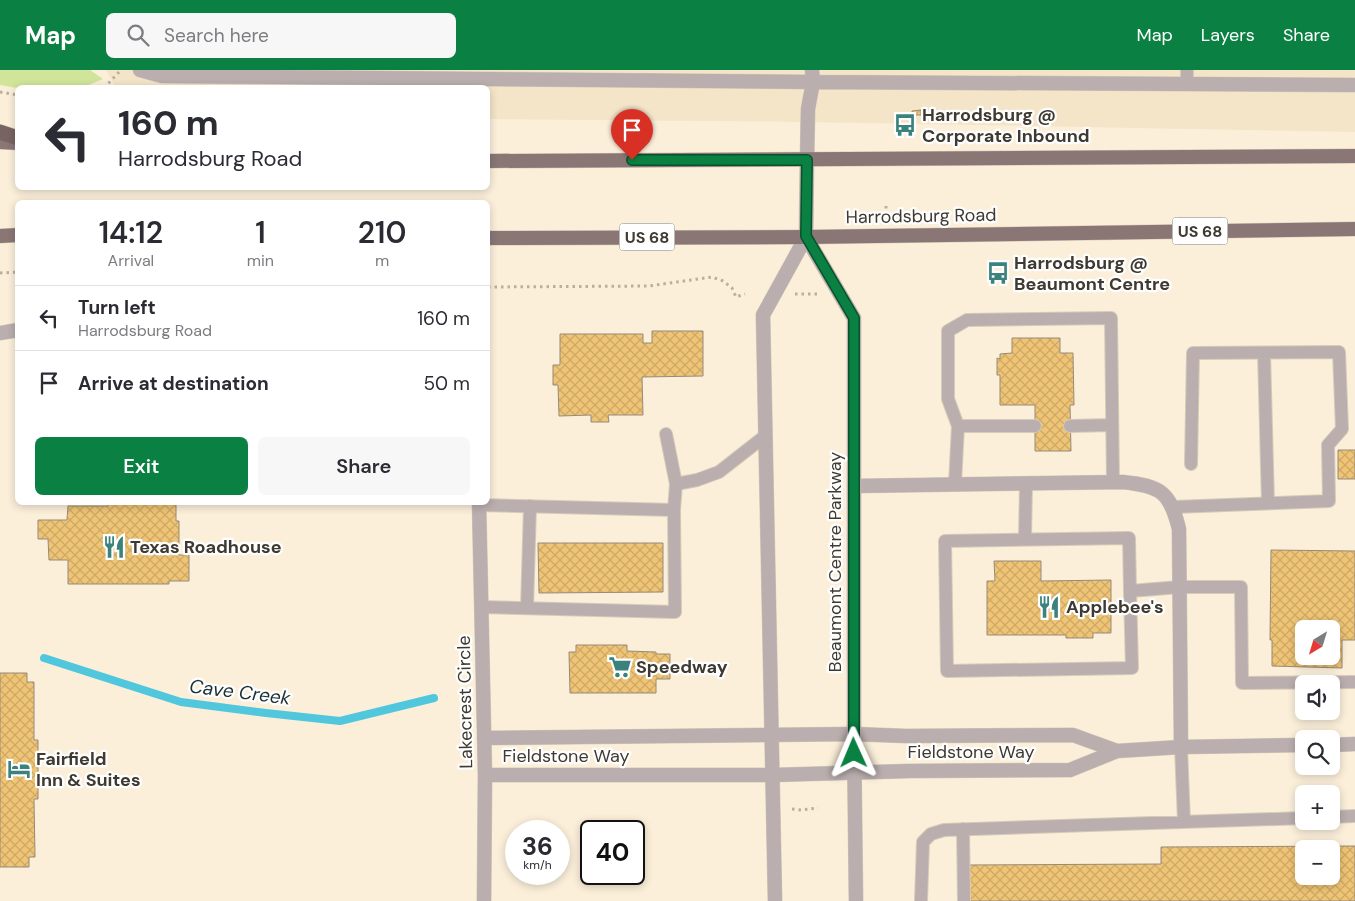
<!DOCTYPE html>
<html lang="en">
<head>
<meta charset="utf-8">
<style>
  body { margin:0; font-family:"DM Sans",sans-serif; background:#f7f7f7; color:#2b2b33; height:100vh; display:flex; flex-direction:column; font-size:19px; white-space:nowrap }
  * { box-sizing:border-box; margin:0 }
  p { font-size:16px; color:#7c7c81 }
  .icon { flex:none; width:28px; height:28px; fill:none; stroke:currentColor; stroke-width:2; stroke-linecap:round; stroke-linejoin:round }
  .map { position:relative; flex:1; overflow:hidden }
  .details { position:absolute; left:15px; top:130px; width:475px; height:305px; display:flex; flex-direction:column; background:#fff; border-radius:8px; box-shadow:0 2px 8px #0003 }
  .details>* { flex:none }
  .top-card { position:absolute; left:15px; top:15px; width:475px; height:105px; border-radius:8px; box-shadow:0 2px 8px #0003; background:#fff; color:#2b2b33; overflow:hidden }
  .needle { width:32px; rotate:218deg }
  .tools { position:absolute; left:1295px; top:550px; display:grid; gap:10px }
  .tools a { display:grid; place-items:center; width:45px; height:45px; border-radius:8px; background:#fff; box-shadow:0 2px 8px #0003; font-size:25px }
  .speed { position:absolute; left:505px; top:750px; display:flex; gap:10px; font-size:25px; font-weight:700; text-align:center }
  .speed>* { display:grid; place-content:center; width:65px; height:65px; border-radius:50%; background:#fff; box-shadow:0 2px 8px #0003; line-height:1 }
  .speed small { font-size:12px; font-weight:400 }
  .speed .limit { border:2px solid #111; border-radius:8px; background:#fff; color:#111 }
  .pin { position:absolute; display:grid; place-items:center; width:42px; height:42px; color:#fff; margin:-51px -21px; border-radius:50% 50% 50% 0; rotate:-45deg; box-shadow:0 0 5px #0007 }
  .pin .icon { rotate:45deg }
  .me { position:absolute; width:55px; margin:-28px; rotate:359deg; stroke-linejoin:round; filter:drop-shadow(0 0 4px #0008) }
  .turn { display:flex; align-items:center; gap:18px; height:105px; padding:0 20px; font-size:22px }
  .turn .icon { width:65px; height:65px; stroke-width:2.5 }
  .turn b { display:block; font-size:35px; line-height:42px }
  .eta { display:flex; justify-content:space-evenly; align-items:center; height:85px; text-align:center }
  .eta b { font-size:30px; font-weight:600; line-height:35px }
  .cta { display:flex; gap:10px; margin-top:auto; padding:10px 20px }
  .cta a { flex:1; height:58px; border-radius:8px; background:#0b8043; color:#fff; font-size:20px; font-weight:600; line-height:58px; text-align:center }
  .cta a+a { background:#f7f7f7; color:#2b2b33 }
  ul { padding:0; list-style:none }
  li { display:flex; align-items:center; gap:15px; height:65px; padding:0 20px; border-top:1px solid #e1e1e2 }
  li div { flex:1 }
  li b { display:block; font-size:19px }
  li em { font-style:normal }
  header { display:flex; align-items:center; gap:30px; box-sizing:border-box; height:70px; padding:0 25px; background:#0b8043; color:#fff }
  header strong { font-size:24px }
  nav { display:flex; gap:28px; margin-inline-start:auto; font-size:18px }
  .search { width:350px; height:45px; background:#f7f7f7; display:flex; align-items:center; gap:12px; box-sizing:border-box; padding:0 18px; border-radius:8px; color:#7c7c81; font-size:19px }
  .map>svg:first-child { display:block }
  .built { fill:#f4e4c8 }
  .green { fill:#d0e49a }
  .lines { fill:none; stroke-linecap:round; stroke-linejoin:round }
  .stream { stroke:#50c7dc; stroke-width:8 }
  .building { fill:url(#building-cross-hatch); stroke:#968b78; fill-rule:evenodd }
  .service-casing { stroke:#d5cbb8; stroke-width:14 }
  .minor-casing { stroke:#d5cbb8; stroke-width:15 }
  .tertiary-casing { stroke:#d5cbb8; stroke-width:15 }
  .primary-casing { stroke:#d5cbb8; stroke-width:15 }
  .motorway-casing { stroke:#d5cbb8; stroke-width:16 }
  .path { stroke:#b8af9e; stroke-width:3; stroke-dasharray:2.5 4; stroke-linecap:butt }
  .service { stroke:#baaeae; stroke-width:12 }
  .minor { stroke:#baaeae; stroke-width:14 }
  .tertiary { stroke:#baaeae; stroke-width:14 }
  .primary { stroke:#8b7676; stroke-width:14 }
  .motorway { stroke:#796262; stroke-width:15 }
  .route-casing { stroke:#07532c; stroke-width:12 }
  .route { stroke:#0b8043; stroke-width:9 }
  .labels { text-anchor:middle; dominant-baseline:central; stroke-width:4.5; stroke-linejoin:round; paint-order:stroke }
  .shield { fill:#fefefe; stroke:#78756e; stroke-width:1 }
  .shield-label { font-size:16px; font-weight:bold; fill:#3e3a31 }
  .poi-label { font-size:18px; font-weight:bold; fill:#3e3a31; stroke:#fefefe; text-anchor:start }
  .street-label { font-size:18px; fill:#3e3a31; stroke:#fefefe }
  .water-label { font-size:19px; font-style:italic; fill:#1b3034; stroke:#fefefe }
</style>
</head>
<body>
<header>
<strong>Map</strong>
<div class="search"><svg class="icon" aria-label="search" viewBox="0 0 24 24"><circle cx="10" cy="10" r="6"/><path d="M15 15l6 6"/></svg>Search here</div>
<nav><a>Map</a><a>Layers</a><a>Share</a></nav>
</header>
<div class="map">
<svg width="1355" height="831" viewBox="0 0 1355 831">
  <defs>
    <pattern id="building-cross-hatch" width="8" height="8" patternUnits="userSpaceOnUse" patternTransform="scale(1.25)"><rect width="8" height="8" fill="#efc475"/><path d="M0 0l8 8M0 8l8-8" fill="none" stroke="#cea966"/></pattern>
  </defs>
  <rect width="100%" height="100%" fill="#fbefda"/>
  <!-- built -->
  <path class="built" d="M106,0H1355V62L808,52L488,49V18H116Z"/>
  <!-- green -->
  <path class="green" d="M0,0H90L103,9L84,17L17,18L0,15Z"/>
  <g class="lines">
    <!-- stream -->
    <path class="stream" d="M44,588L181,632L266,643L340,651L434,628"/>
  </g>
  <!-- building -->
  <path class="building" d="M921,40V45H912V41Z
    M652,261H703V306L642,307L643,345H608L609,352H591V345L559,346L558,315H553V295H560V264H643V273H652Z
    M1012,268H1060V283H1073L1074,335H1070L1071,381H1035V335H1000V305H997V288L1000,289V284L1012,283Z
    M1338,380H1355V409H1338Z
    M108,432H176V451H179V485H189V511H169V514H68V490H49L48,469H38V450H67L68,436H108Z
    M538,473H663V522L539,523Z
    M1271,480L1355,481V570H1342V598L1272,596V570H1270ZM1304,559H1331V586H1304Z
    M994,491H1041V511L1111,510V563H1093V568H1066V565H987V511H995Z
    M576,575H627V581L656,582V584H670V609H656V623H570L569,582H576Z
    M0,603H27V612H34V670H38V729H34L35,787H29V797H0Z
    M1355,776V831H968V795L1161,794V777ZM1304,779H1331V806H1304Z"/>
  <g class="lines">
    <defs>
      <path id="service" d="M1187,14V0
        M1264,283L1268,433
        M958,356H1035
        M1070,356L1112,355
        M666,364L676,414
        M955,414L958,356L948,329V261L967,250L1111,248L1113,412
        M479,435L674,440L676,414L697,410L719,402L765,366
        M1174,437L1329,431L1328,375L1342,359L1339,282L1193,283L1191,394
        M1025,469L1026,413
        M1130,521L1129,468L945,471L947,601L1132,598L1130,521L1180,517H1241L1242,613L1355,612
        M482,537L675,542L674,440
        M527,538L530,436
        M1181,677L1184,752
        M1331,747L1355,746
        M963,759L964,831
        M921,831L923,772L931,764L944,760L1304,748"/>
      <path id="minor" d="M140,0L162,6L813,12L1355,15
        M807,90L808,39L813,12L812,0
        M0,263L18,260
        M854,416L1123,412C1161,416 1170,422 1179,459L1181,677
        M479,432L485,705L484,831
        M484,668L854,664L906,666L1073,665L1117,681
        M1331,675L1355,674
        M485,705H773L909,701L1070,700L1117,681L1181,677L1304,675"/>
      <path id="tertiary" d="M806,167L854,248V664L856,831
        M775,831L763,245L806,167L807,90"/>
      <path id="primary" d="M0,72L18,73
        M488,91L1355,86
        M0,166L18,165
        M488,168L806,167L1355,159"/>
      <path id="motorway" d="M0,62L18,68"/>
    </defs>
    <!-- service casing -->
    <use href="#service" class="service-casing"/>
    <!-- minor casing -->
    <use href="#minor" class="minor-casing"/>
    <!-- tertiary casing -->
    <use href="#tertiary" class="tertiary-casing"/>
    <!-- primary casing -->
    <use href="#primary" class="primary-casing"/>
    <!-- motorway casing -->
    <use href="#motorway" class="motorway-casing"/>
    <!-- path -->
    <path class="path" d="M104,18L121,0
      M0,22L18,25
      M886,136V145
      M0,203L18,202
      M488,217L649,216L712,207L723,211L732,218L736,227L745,224
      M795,224H819
      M792,739L801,740L818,738"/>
    <!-- service -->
    <use href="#service" class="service"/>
    <!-- minor -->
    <use href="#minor" class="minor"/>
    <!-- tertiary -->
    <use href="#tertiary" class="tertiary"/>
    <!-- primary -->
    <use href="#primary" class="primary"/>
    <!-- motorway -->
    <use href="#motorway" class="motorway"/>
  </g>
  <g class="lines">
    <defs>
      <path id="route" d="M632,90H807L806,166L854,248V683"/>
    </defs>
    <!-- route casing -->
    <use href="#route" class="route-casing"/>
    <!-- route -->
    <use href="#route" class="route"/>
  </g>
  <!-- icons -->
  <defs>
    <symbol id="bus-bare" viewBox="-9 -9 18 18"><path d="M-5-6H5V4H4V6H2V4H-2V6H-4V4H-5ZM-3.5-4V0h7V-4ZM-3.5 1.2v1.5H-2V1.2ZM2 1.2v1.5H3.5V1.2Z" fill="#3b827c" stroke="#fefefe" stroke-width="2.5" paint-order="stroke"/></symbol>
    <symbol id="restaurant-bare" viewBox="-9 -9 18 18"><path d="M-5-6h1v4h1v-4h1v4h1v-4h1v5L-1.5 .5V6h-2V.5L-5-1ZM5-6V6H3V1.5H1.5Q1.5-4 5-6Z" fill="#3b827c" stroke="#fefefe" stroke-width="2.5" paint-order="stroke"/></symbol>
    <symbol id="supermarket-bare" viewBox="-9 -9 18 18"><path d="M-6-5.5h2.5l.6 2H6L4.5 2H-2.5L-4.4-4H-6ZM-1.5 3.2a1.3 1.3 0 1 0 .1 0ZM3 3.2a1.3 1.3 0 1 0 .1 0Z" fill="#3b827c" stroke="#fefefe" stroke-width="2.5" paint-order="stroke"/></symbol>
    <symbol id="hotel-bare" viewBox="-9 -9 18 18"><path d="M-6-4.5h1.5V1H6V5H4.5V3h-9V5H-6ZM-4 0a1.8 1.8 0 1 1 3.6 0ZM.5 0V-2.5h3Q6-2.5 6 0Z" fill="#3b827c" stroke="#fefefe" stroke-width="2.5" paint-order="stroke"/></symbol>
  </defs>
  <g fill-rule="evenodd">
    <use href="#bus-bare" x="889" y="39" width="32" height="32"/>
    <use href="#bus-bare" x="982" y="187" width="32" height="32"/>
    <use href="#restaurant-bare" x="98" y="461" width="32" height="32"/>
    <use href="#restaurant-bare" x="1033" y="521" width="32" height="32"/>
    <use href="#supermarket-bare" x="604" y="581" width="32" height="32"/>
    <use href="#hotel-bare" x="3" y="683" width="32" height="32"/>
  </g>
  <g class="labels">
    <!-- shield labels -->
    <g class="shield">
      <rect x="1172.5" y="147.5" width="55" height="27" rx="4"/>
      <rect x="619.5" y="153.5" width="55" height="27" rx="4"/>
    </g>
    <g class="shield-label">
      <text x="1200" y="161">US 68</text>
      <text x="647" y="167">US 68</text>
    </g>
    <!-- poi labels -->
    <g class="poi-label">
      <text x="922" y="45">Harrodsburg @<tspan x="922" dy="21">Corporate Inbound</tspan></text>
      <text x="1014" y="193">Harrodsburg @<tspan x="1014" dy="21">Beaumont Centre</tspan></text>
      <text x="130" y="477">Texas Roadhouse</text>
      <text x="1066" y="537">Applebee's</text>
      <text x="636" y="597">Speedway</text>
      <text x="36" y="689">Fairfield<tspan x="36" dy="21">Inn &amp; Suites</tspan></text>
    </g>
    <!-- street labels -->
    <g class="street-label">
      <text transform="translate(921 146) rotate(-1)">Harrodsburg Road</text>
      <text transform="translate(835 492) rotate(-90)">Beaumont Centre Parkway</text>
      <text transform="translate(465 632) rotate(-91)">Lakecrest Circle</text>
      <text x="971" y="682">Fieldstone Way</text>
      <text x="566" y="686">Fieldstone Way</text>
    </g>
    <!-- water labels -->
    <g class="water-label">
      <text transform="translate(240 622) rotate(7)">Cave Creek</text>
    </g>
  </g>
</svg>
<div class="tools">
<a><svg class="needle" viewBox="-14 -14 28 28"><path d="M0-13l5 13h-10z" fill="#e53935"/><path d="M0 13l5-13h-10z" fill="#7c7c81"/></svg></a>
<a><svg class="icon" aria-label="sound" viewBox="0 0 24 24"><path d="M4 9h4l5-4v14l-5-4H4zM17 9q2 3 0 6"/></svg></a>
<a><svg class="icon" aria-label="search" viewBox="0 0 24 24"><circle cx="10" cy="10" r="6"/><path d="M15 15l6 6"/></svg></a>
<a>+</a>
<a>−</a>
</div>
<div class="speed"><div>36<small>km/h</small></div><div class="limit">40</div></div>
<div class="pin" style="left:632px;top:90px;background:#d93025"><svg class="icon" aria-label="arrive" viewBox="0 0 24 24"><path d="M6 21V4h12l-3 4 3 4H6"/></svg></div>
<svg class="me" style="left:854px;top:683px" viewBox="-20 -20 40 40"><path d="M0-17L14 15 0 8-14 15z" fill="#0b8043" stroke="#fff" stroke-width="4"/></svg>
<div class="top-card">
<div class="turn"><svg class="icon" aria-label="left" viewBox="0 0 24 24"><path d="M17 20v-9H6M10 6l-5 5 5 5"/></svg><div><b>160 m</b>Harrodsburg Road</div></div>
</div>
<section class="details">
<div class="eta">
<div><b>14:12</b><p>Arrival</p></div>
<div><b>1</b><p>min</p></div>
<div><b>210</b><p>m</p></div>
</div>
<ul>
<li><svg class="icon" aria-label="left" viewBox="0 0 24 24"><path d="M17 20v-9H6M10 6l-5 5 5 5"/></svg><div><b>Turn left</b><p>Harrodsburg Road</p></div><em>160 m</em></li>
<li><svg class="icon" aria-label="arrive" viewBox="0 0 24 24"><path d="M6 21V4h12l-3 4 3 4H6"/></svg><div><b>Arrive at destination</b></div><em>50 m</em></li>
</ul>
<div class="cta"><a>Exit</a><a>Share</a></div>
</section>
</div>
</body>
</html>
